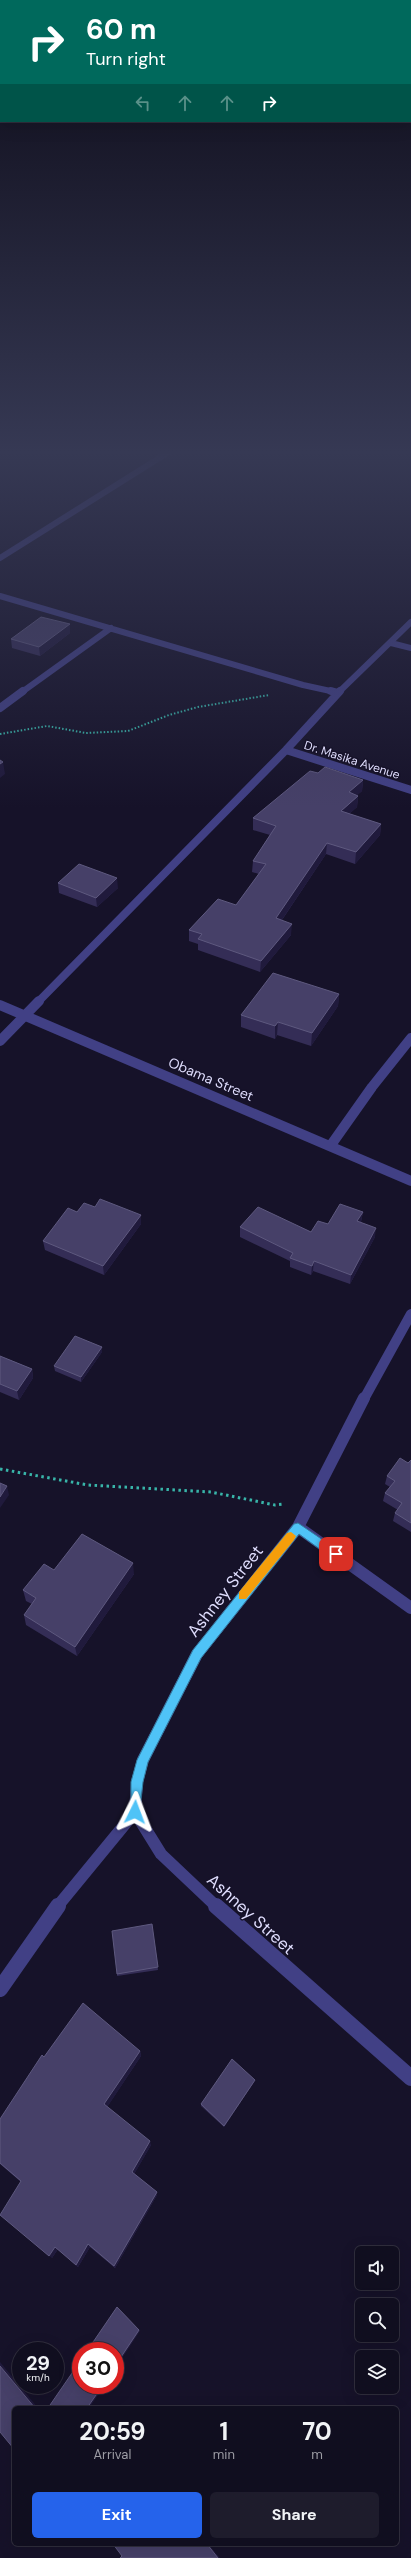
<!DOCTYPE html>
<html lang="en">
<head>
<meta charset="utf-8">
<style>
  body { margin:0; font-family:"DM Sans",sans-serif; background:#1e1c2c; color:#f1f3f6; height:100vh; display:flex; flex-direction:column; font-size:15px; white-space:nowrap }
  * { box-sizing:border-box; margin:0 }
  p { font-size:13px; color:#9c9ca4 }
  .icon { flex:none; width:22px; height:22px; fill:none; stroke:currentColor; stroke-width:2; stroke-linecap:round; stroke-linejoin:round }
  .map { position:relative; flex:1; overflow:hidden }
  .panel { position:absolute; left:12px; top:2406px; width:387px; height:140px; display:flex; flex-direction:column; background:#100e1f; border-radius:6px; box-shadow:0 4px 16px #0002,0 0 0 1px #302e3d }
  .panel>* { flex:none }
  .guide { position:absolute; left:0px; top:0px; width:411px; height:122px; box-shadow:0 4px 16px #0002,0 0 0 1px #302e3d; background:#00695c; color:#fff; overflow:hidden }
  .buttons { position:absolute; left:355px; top:2246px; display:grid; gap:8px }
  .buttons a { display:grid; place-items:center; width:44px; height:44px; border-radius:6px; background:#100e1f; box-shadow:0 4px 16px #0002,0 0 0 1px #302e3d; font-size:20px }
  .speed { position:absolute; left:12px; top:2342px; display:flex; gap:8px; font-size:20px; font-weight:700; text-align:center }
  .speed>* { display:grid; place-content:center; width:52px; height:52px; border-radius:50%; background:#100e1f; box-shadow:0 4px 16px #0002,0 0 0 1px #302e3d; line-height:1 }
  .speed small { font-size:10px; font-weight:400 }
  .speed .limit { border:6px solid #d22; background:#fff; color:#111 }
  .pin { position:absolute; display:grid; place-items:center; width:34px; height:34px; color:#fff; margin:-17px; border-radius:8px; box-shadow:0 2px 6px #0006 }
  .me { position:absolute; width:44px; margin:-22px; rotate:3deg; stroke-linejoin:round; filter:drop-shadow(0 0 3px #0008) }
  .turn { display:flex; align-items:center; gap:14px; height:84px; padding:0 20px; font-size:18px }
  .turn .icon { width:52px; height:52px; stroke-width:2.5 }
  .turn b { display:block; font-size:28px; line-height:34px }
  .lanes { display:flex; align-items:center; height:38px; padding:0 20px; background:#0003; justify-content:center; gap:20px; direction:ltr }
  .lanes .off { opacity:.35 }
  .eta { display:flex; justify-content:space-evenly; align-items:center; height:68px; text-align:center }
  .eta b { font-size:24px; font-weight:700; line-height:28px }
  .cta { display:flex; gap:8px; margin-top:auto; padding:8px 20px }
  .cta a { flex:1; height:46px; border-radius:6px; background:#2563eb; color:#fff; font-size:16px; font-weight:700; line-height:46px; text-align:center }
  .cta a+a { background:#1e1c2c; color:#f1f3f6 }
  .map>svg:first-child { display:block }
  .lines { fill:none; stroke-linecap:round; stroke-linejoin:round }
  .path-far1 { stroke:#38b5a9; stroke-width:2; stroke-dasharray:1.5 2; stroke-linecap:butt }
  .path { stroke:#38b5a9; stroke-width:3; stroke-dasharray:2.5 3.5; stroke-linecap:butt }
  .minor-far4 { stroke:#414085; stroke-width:6 }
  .minor-far3 { stroke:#414085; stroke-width:8 }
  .minor-far2 { stroke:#414085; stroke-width:10 }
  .minor-far1 { stroke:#414085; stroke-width:12 }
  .minor { stroke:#414085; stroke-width:16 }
  .wall { fill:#342d56 }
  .shaded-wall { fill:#201a3c }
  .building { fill:#464068; stroke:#5e597f }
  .route { fill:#4fc3f7; stroke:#337fa1 }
  .slow { fill:#f59e0b }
  .labels { text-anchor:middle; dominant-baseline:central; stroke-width:3; stroke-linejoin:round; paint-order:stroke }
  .far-street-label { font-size:12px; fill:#dfddfd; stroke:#161229 }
  .street-label { font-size:14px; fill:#dfddfd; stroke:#161229 }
  .near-street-label { font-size:17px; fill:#dfddfd; stroke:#161229 }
</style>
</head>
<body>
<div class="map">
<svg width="411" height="2558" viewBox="0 0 411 2558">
  <rect width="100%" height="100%" fill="#161229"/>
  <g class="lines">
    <!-- path-far1 -->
    <path class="path-far1" d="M0,734L47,726L86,733L128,731L169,715L198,707L269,695"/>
    <!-- path -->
    <path class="path" d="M0,1469L88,1485L211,1492L275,1505L285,1504"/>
    <!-- minor-far4 -->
    <path class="minor-far4" d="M0,558L172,450
      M0,596L303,685L335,692
      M391,643L411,648
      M22,692L111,628
      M339,692L411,622"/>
    <!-- minor-far3 -->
    <path class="minor-far3" d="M331,691L338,693
      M0,708L23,691
      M286,750L411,790
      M38,1002L286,750L340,691"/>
    <!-- minor-far2 -->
    <path class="minor-far2" d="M0,1005L411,1181
      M0,1041L39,1001
      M331,1145L372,1087L411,1038
      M364,1399L411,1314"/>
    <!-- minor-far1 -->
    <path class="minor-far1" d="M298,1527L411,1608
      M57,1907L135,1812
      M217,1907L161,1854L135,1812L137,1782L143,1760L197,1654L298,1527L364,1398"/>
    <!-- minor -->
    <path class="minor" d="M216,1906L411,2078
      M0,1989L58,1906"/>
  </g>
  <!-- wall -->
  <path class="wall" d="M70,633L40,656L12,648L11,639Z
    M318,773L363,780L362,791L357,795L358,796L357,807L349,814L381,824L380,835L355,864L326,854L282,920L291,935L260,972L198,950V944L189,941V930L236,905L259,874L252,872L253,861L270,835L253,830V818Z
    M58,883L118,888L97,907L59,893Z
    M339,994L338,1006L311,1046L277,1035L275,1039L241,1027V1015Z
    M95,1207L141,1215V1224L104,1275L45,1250L43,1241L77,1212Z
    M363,1212L361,1222L375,1237L350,1284L313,1271L311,1275L290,1267V1261L240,1237V1227L311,1232L328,1224Z
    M102,1352L81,1382L55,1371L54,1366Z
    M0,1356L32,1369L33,1378L19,1400L0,1392Z
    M411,1460V1532L393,1521L395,1513L398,1510L383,1501L385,1493L390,1487L385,1484L387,1476L408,1463Z
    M54,1570L134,1574L77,1656L26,1625L24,1615L32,1604L26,1601L23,1590Z
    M152,1924L158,1970L117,1976V1974Z
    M140,2051L141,2056L107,2107L151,2145L134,2174L157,2192V2195L115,2268L90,2247L78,2267L58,2249L52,2258L21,2182L0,2164V2119L44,2057Z
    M254,2082L224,2127L201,2106V2104Z"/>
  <!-- shaded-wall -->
  <path class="shaded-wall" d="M70,624V633L40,656L39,647Z
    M3,762L5,774L0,778V764Z
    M363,780L362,791L348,804L349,792Z
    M358,796L357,807L340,822L341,811Z
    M381,824L380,835L355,864L356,852Z
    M327,843L326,854L275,930L276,918Z
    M117,878L118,888L97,907L96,898Z
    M292,924L291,935L260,972L261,961Z
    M339,994L338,1006L311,1046L312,1033Z
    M278,1022L277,1035L275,1039V1026Z
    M363,1212L361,1221L356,1230L357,1221Z
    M141,1215V1224L104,1275L103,1266Z
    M376,1228L375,1237L350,1284L351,1275Z
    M314,1261L313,1271L311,1275L312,1266Z
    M102,1347V1352L81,1382V1377Z
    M32,1369L33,1378L19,1400L17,1391Z
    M7,1486L9,1495L0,1508V1497Z
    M133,1563L134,1574L77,1656L75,1647Z
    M140,2051L141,2056L106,2109L104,2104Z
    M255,2080L254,2082L224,2127V2126Z
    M150,2141L151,2145L133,2176L132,2172Z
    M157,2192V2195L115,2268L114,2266Z
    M88,2244L90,2247L78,2267L76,2265Z
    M55,2247L58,2249L52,2258L49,2256Z
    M117,2307L140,2331L115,2369V2366Z
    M0,2362L38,2408H35L0,2366Z
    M103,2385H105L89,2408H87Z
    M207,2544H208L220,2558H218Z"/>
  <!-- building -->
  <path class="building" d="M41,617L70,624L39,647L11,639Z
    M0,760L3,762L0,764Z
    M325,767L363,780L349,792L358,796L341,811L381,824L356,852L327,843L276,918L292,924L261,961L198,939L202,934L189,930L218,899L236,905L266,864L253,861L276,826L253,818L310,771L318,773Z
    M79,864L117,878L96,898L58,883Z
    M273,973L339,994L312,1033L278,1022L275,1026L241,1015Z
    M100,1199L141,1215L103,1266L43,1241L68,1208L77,1212L84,1203L95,1207Z
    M340,1204L363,1212L357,1221L376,1228L351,1275L314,1261L312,1266L290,1258L293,1253L240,1227L258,1207L311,1232L318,1221L328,1224Z
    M75,1336L102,1347L81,1377L54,1366Z
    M0,1356L32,1369L17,1391L0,1384Z
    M400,1458L408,1463L411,1460V1523L395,1513L402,1503L385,1493L395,1481L387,1476Z
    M0,1483L7,1486L0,1497Z
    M82,1534L133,1563L75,1647L24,1615L36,1598L23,1590L44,1564L54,1570Z
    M152,1924L158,1967L117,1974L112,1931Z
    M83,2003L140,2051L104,2104L150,2141L132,2172L157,2192L114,2266L88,2244L76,2265L55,2247L49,2256L0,2215L21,2181L0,2163V2119L42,2055L44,2057Z
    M232,2059L255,2080L224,2126L201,2104Z
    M117,2307L139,2330L115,2366V2351H87Z
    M81,2360V2385H103L87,2408H48Z
    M0,2366L35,2408H14V2449L0,2432Z
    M113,2544H207L218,2558H120L122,2556Z"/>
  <!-- sky -->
  <linearGradient id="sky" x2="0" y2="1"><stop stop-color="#0c0a17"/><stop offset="0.56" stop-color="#363954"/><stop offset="1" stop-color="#363954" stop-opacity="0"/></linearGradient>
  <rect width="411" height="808" fill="url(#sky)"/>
  <!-- route -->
  <path class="route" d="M298,1523L339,1551V1558H332L299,1534L201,1658L148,1762L143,1782L139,1816H131V1782L137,1760L193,1650L294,1524Z"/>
  <!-- slow -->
  <path class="slow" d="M291,1532L296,1536L294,1540L246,1599H239V1592L287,1533Z"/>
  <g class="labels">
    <!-- far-street labels -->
    <g class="far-street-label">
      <text transform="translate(352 760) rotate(18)">Dr. Masika Avenue</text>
    </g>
    <!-- street labels -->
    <g class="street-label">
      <text transform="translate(211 1079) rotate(23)">Obama Street</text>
    </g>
    <!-- near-street labels -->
    <g class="near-street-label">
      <text transform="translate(225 1591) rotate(-52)">Ashney Street</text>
      <text transform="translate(251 1914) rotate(42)">Ashney Street</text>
    </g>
  </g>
</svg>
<div class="buttons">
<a><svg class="icon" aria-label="sound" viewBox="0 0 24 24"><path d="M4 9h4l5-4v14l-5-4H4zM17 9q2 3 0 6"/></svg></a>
<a><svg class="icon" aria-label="search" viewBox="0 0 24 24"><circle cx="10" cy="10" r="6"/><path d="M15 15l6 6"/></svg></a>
<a><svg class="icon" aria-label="layers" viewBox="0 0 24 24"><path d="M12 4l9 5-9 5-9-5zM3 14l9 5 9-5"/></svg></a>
</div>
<div class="speed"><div>29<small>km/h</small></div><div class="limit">30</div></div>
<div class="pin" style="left:336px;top:1554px;background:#d93025"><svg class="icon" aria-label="arrive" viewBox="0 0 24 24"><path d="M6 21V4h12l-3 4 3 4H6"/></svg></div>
<svg class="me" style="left:135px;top:1812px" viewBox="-20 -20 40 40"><path d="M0-17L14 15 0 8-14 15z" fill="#4fc3f7" stroke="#fff" stroke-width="4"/></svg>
<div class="guide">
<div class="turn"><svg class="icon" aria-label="right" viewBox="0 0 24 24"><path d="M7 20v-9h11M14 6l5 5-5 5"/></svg><div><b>60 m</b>Turn right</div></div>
<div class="lanes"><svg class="icon off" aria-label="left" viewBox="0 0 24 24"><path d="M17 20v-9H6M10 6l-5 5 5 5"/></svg><svg class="icon off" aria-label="ahead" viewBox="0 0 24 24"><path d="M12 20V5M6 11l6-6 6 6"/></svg><svg class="icon off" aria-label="ahead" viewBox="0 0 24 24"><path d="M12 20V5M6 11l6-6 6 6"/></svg><svg class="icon" aria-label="right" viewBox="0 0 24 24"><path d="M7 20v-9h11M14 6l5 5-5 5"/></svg></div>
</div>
<section class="panel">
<div class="eta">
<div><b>20:59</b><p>Arrival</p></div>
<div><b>1</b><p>min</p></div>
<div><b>70</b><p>m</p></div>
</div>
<div class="cta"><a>Exit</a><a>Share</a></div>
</section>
</div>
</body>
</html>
